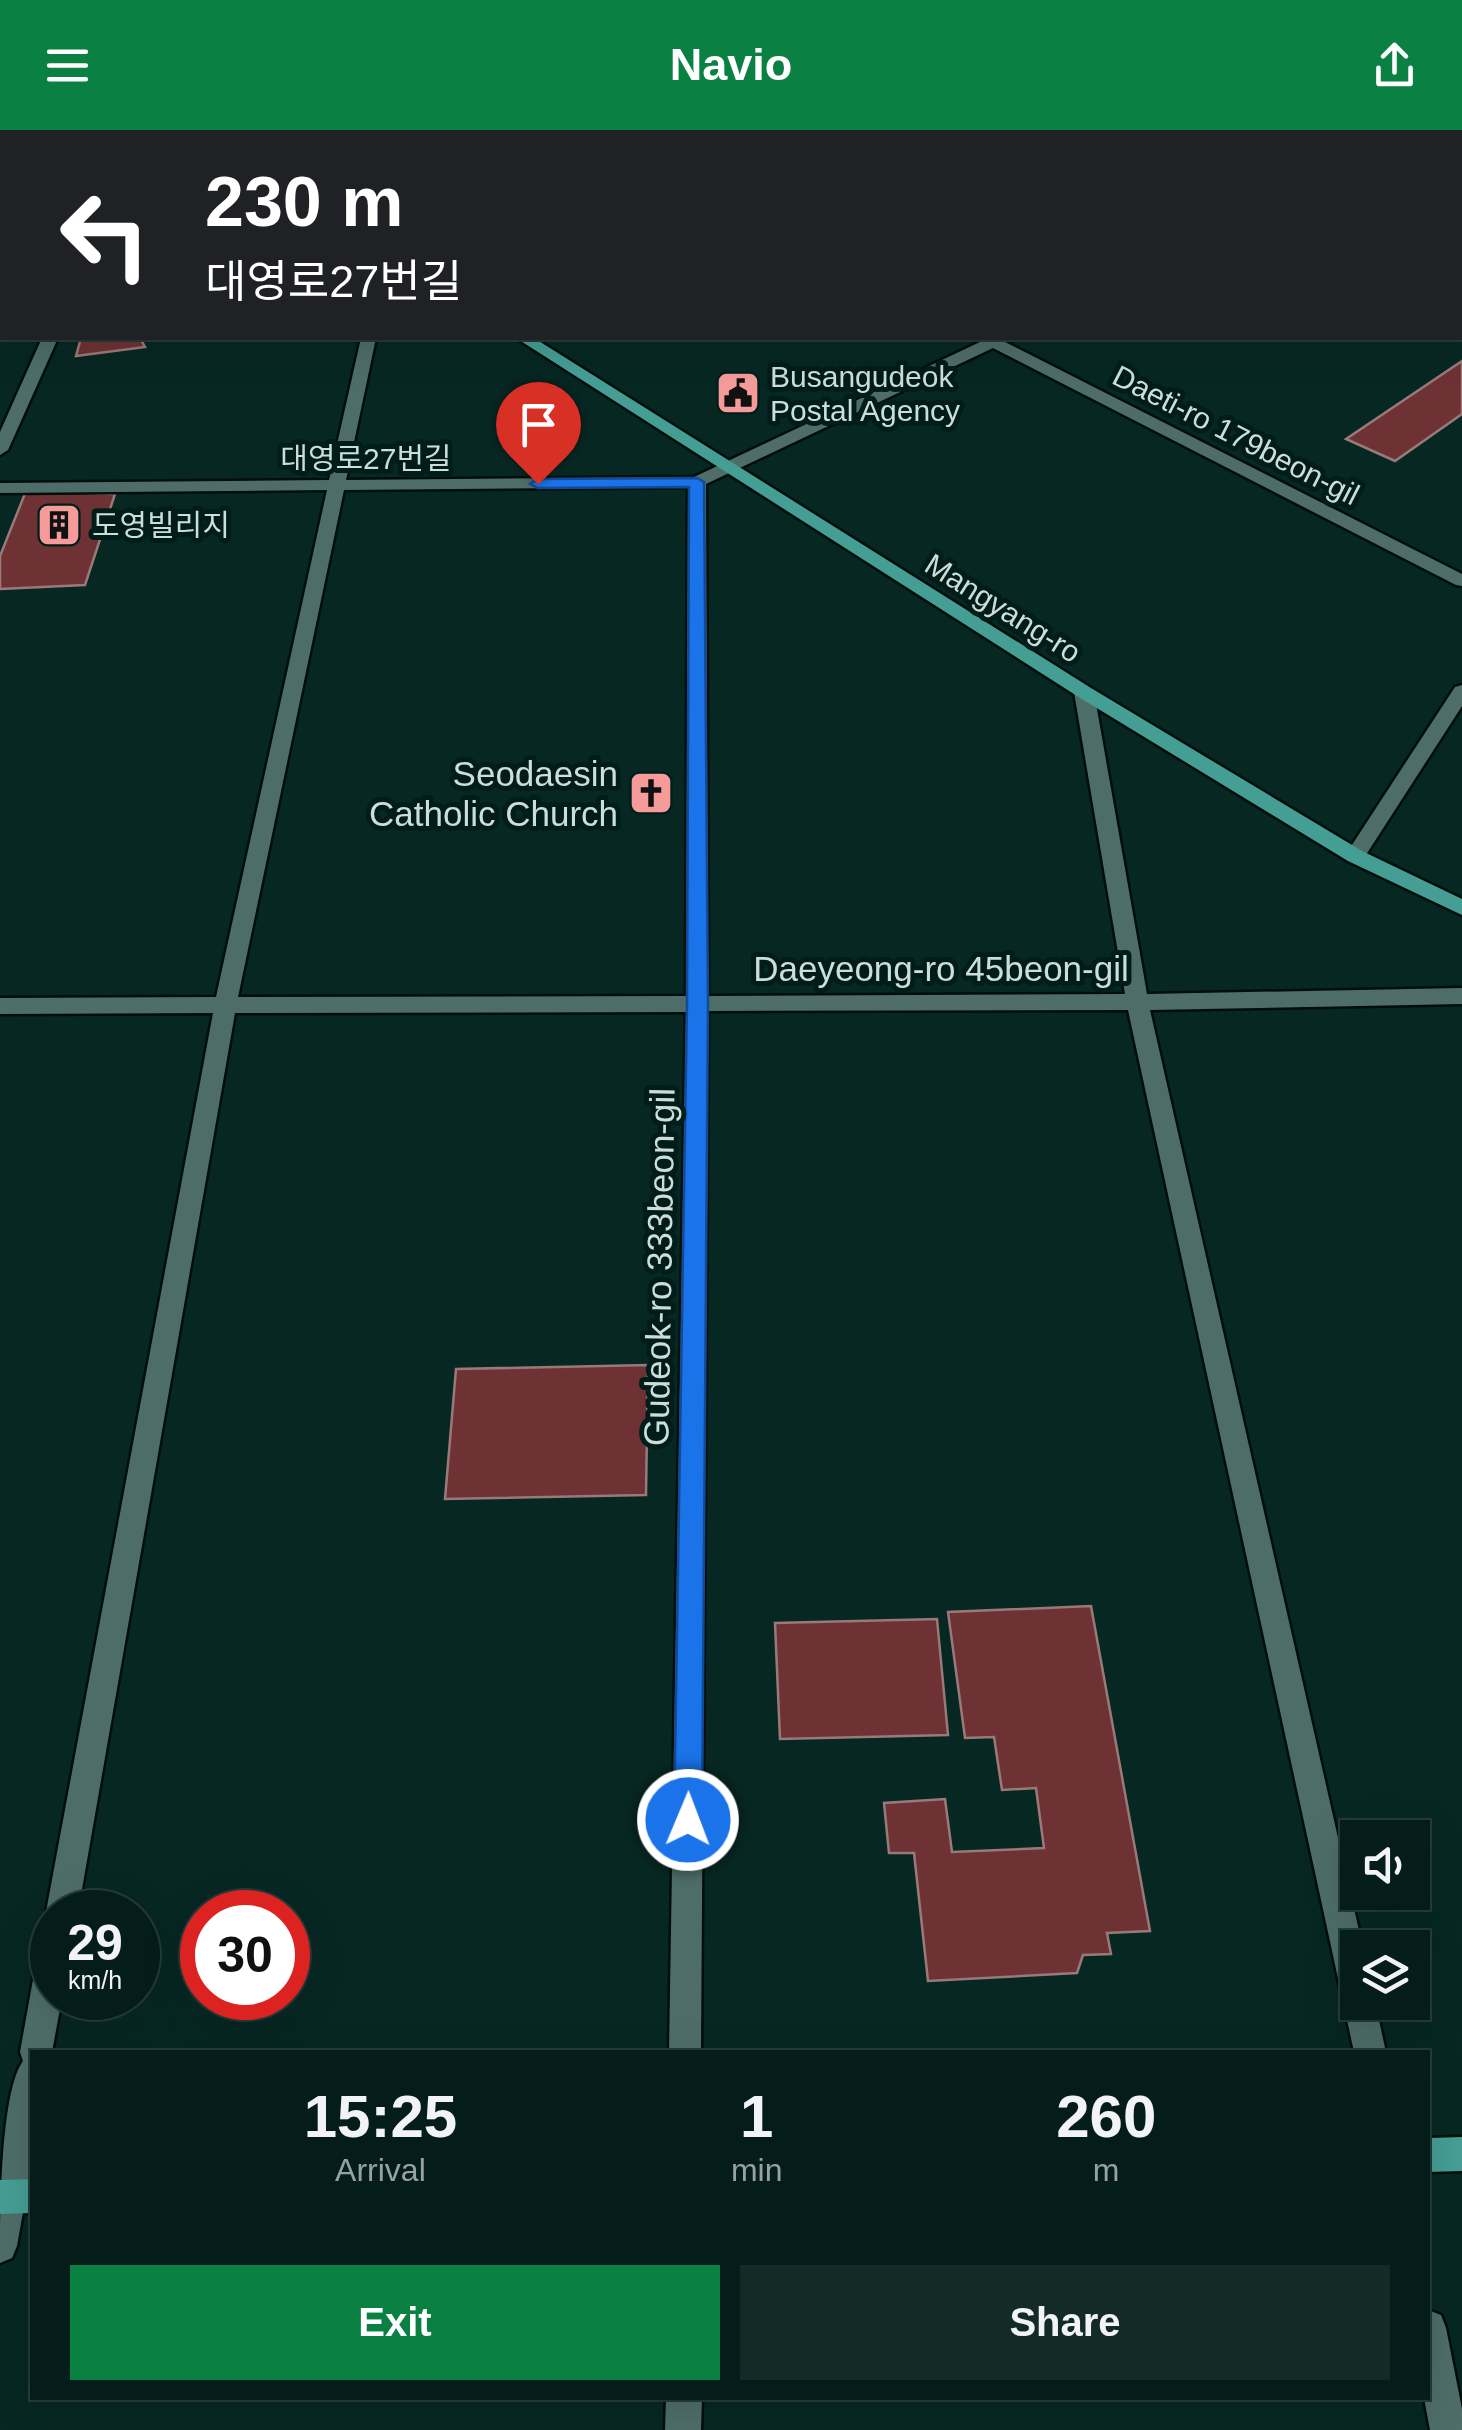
<!DOCTYPE html>
<html lang="en">
<head>
<meta charset="utf-8">
<style>
  body { margin:0; font-family:Arial,"Noto Sans KR",sans-serif; background:#132a27; color:#f1f3f6; height:100vh; display:flex; flex-direction:column; font-size:38px; white-space:nowrap }
  * { box-sizing:border-box; margin:0 }
  p { font-size:32px; color:#97a2a2 }
  .icon { flex:none; width:55px; height:55px; fill:none; stroke:currentColor; stroke-width:2; stroke-linecap:round; stroke-linejoin:round }
  .map { position:relative; flex:1; overflow:hidden }
  .side { position:absolute; left:30px; top:1920px; width:1400px; height:350px; display:flex; flex-direction:column; background:#051d1a; border-radius:0px; box-shadow:0 10px 40px #0002,0 0 0 2px #263b39 }
  .side>* { flex:none }
  .banner { position:absolute; left:0px; top:0px; width:1462px; height:210px; box-shadow:0 10px 40px #0002,0 0 0 2px #263b39; background:#202124; color:#fff; overflow:hidden }
  .tools { position:absolute; left:1340px; top:1690px; display:grid; gap:20px }
  .tools a { display:grid; place-items:center; width:90px; height:90px; border-radius:0px; background:#051d1a; box-shadow:0 10px 40px #0002,0 0 0 2px #263b39; font-size:50px }
  .speed { position:absolute; left:30px; top:1760px; display:flex; gap:20px; font-size:50px; font-weight:700; text-align:center }
  .speed>* { display:grid; place-content:center; width:130px; height:130px; border-radius:50%; background:#051d1a; box-shadow:0 10px 40px #0002,0 0 0 2px #263b39; line-height:1 }
  .speed small { font-size:25px; font-weight:400 }
  .speed .limit { border:15px solid #d22; background:#fff; color:#111 }
  .pin { position:absolute; display:grid; place-items:center; width:85px; height:85px; color:#fff; margin:-102px -42px; border-radius:50% 50% 50% 0; rotate:-45deg; box-shadow:0 0 10px #0007 }
  .pin .icon { rotate:45deg }
  .me { position:absolute; width:110px; margin:-55px; rotate:1deg; stroke-linejoin:round; filter:drop-shadow(0 0 8px #0008) }
  .turn { display:flex; align-items:center; gap:35px; height:210px; padding:0 40px; font-size:45px }
  .turn .icon { width:130px; height:130px; stroke-width:2.5 }
  .turn b { display:block; font-size:70px; line-height:85px }
  .eta { display:flex; justify-content:space-evenly; align-items:center; height:170px; text-align:center }
  .eta b { font-size:60px; font-weight:700; line-height:70px }
  .cta { display:flex; gap:20px; margin-top:auto; padding:20px 40px }
  .cta a { flex:1; height:115px; border-radius:0px; background:#0b8043; color:#fff; font-size:40px; font-weight:700; line-height:115px; text-align:center }
  .cta a+a { background:#132a27; color:#f1f3f6 }
  header { display:flex; justify-content:space-between; align-items:center; height:130px; padding:0 40px; background:#0b8043; color:#fff; font-size:45px; font-weight:700 }
  .map>svg:first-child { display:block }
  .building { fill:#6f3234; stroke:#987a79; stroke-width:2.5 }
  .lines { fill:none; stroke-linecap:round; stroke-linejoin:round }
  .street-casing { stroke:#000f0c; stroke-width:5 }
  .secondary-casing { stroke:#000f0c; stroke-width:5 }
  .primary-casing { stroke:#000f0c; stroke-width:5 }
  .street { fill:#4e6d69; fill-rule:evenodd }
  .secondary { fill:#4e6d69; fill-rule:evenodd }
  .primary { fill:#459e94; fill-rule:evenodd }
  .route { fill:#1a73e8; stroke:#114b97; stroke-width:2.5 }
  .labels { text-anchor:middle; dominant-baseline:central; stroke-width:10; stroke-linejoin:round; paint-order:stroke }
  .far-poi-label { font-size:30px; fill:#ccddda; stroke:#001d1a; text-anchor:start }
  .far-street-label { font-size:30px; fill:#ccddda; stroke:#001d1a }
  .poi-label { font-size:35px; fill:#ccddda; stroke:#001d1a; text-anchor:end }
  .street-label { font-size:35px; fill:#ccddda; stroke:#001d1a }
</style>
</head>
<body>
<header><svg class="icon" aria-label="menu" viewBox="0 0 24 24"><path d="M4 6h16M4 12h16M4 18h16"/></svg>Navio<svg class="icon" aria-label="share" viewBox="0 0 24 24"><path d="M12 15V3M7 8l5-5 5 5M5 13v7h14v-7"/></svg></header>
<div class="map">
<svg width="1462" height="2300" viewBox="0 0 1462 2300">
  <rect width="100%" height="100%" fill="#072723"/>
  <!-- building -->
  <path class="building" d="M0,44H2V153H0Z
    M81,208H140L145,217L76,226Z
    M1462,231V284L1395,331L1346,309Z
    M26,361L115,364L85,455L0,459V426Z
    M648,1235L646,1365L445,1369L456,1239Z
    M1091,1476L1150,1801L1107,1803L1111,1824L1083,1825L1077,1843L928,1851L914,1723H889L884,1673L945,1669L952,1722L1044,1718L1036,1658L1002,1660L994,1607L965,1608L948,1482Z
    M937,1489L948,1605L780,1609L775,1493Z"/>
  <g class="lines">
    <defs>
      <path id="street" d="M562,0H579L581,2H564Z
        M1313,0H1327L1328,2H1315Z
        M1355,0H1381L1383,2H1357Z
        M1460,6H1462V14H1460Z
        M1460,105H1462V115H1460Z
        M42,208H58L8,320L0,325V302Z
        M361,208H376L346,350L694,347L980,212L978,208H1008L1005,212L1462,444V456L1456,455L993,218L706,354L708,866L1125,864L1074,562L1084,556L1094,562L1147,864L1462,858V874L1150,880L1363,1818H1358V1872H1375L1386,1922H1354L1128,880L708,881L701,1922H669L686,882L235,883L78,1782H52L51,1793L46,1782L213,883L0,884V868L216,867L327,360L0,363V353L329,350ZM688,357L686,866L238,867L344,360Z
        M1462,555V576L1362,731H1348L1345,726L1348,721L1455,557Z
        M52,1817V1868H62L52,1922H32V2032L17,2116L12,2128L0,2133C0,2089 0,1962 23,1931L20,1922L36,1833L41,1822Z
        M1428,2180L1441,2185L1446,2198L1462,2279V2300H1430L1424,2268H1428Z
        M666,2268H702L701,2300H665Z"/>
      <path id="secondary" d="M854,0H873L875,2H856Z
        M1460,176L1462,177V187L1460,186Z"/>
      <path id="primary" d="M210,0H224L226,2H212Z
        M516,208H534L1091,558L1362,721L1462,769V785L1348,731L1077,566Z
        M1462,2007V2041L1428,2042V2008Z
        M32,2049V2083L0,2084V2050Z"/>
    </defs>
    <!-- street casing -->
    <use href="#street" class="street-casing"/>
    <!-- secondary casing -->
    <use href="#secondary" class="secondary-casing"/>
    <!-- primary casing -->
    <use href="#primary" class="primary-casing"/>
    <!-- street -->
    <use href="#street" class="street"/>
    <!-- secondary -->
    <use href="#secondary" class="secondary"/>
    <!-- primary -->
    <use href="#primary" class="primary"/>
  </g>
  <!-- route -->
  <path class="route" d="M697,348L704,352L708,874L702,1690L698,1699L688,1703L678,1699L674,1690L687,874L689,357L538,358L530,354L538,349Z"/>
  <!-- icons -->
  <defs>
    <symbol id="civic-square" viewBox="-11 -11 22 22"><rect x="-9" y="-9" width="18" height="18" rx="4" fill="#f59b9a" stroke="#001d1a"/><path d="M-.6-6.5H3V-4.5H.6V-3L4-1V1h2V6H-6V1h2V-1L-.6-3ZM-1.2 2.5V6h2.4V2.5Z" fill="#111"/></symbol>
    <symbol id="building-square" viewBox="-11 -11 22 22"><rect x="-9" y="-9" width="18" height="18" rx="4" fill="#f59b9a" stroke="#001d1a"/><path d="M-4-6H4V6H1V3H-1V6H-4ZM-2.5-4.3h1.7v1.8h-1.7ZM.8-4.3h1.7v1.8H.8ZM-2.5-1h1.7V.8h-1.7ZM.8-1h1.7V.8H.8Z" fill="#111"/></symbol>
    <symbol id="church-square" viewBox="-11 -11 22 22"><rect x="-9" y="-9" width="18" height="18" rx="4" fill="#f59b9a" stroke="#001d1a"/><path d="M-1.2-6h2.4v3.5h3.3v2.4h-3.3V6h-2.4V-.1h-3.3v-2.4h3.3Z" fill="#111"/></symbol>
  </defs>
  <g fill-rule="evenodd">
    <use href="#civic-square" x="713" y="238" width="50" height="50"/>
    <use href="#building-square" x="34" y="370" width="50" height="50"/>
    <use href="#church-square" x="626" y="638" width="50" height="50"/>
  </g>
  <g class="labels">
    <!-- far-poi labels -->
    <g class="far-poi-label">
      <text x="770" y="246">Busangudeok<tspan x="770" dy="34">Postal Agency</tspan></text>
      <text x="92" y="395">도영빌리지</text>
    </g>
    <!-- far-street labels -->
    <g class="far-street-label">
      <text transform="translate(1236 305) rotate(27)">Daeti-ro 179beon-gil</text>
      <text x="366" y="328">대영로27번길</text>
      <text transform="translate(1003 478) rotate(32)">Mangyang-ro</text>
    </g>
    <!-- poi labels -->
    <g class="poi-label">
      <text x="618" y="643">Seodaesin<tspan x="618" dy="40">Catholic Church</tspan></text>
    </g>
    <!-- street labels -->
    <g class="street-label">
      <text x="941" y="838">Daeyeong-ro 45beon-gil</text>
      <text transform="translate(659 1137) rotate(-89)">Gudeok-ro 333beon-gil</text>
    </g>
  </g>
</svg>
<div class="tools">
<a><svg class="icon" aria-label="sound" viewBox="0 0 24 24"><path d="M4 9h4l5-4v14l-5-4H4zM17 9q2 3 0 6"/></svg></a>
<a><svg class="icon" aria-label="layers" viewBox="0 0 24 24"><path d="M12 4l9 5-9 5-9-5zM3 14l9 5 9-5"/></svg></a>
</div>
<div class="speed"><div>29<small>km/h</small></div><div class="limit">30</div></div>
<div class="pin" style="left:538px;top:354px;background:#d93025"><svg class="icon" aria-label="arrive" viewBox="0 0 24 24"><path d="M6 21V4h12l-3 4 3 4H6"/></svg></div>
<svg class="me" style="left:688px;top:1690px" viewBox="-20 -20 40 40"><circle r="17" fill="#1a73e8" stroke="#fff" stroke-width="3"/><path d="M0-11L8 9 0 5-8 9z" fill="#fff"/></svg>
<div class="banner">
<div class="turn"><svg class="icon" aria-label="left" viewBox="0 0 24 24"><path d="M17 20v-9H6M10 6l-5 5 5 5"/></svg><div><b>230 m</b>대영로27번길</div></div>
</div>
<section class="side">
<div class="eta">
<div><b>15:25</b><p>Arrival</p></div>
<div><b>1</b><p>min</p></div>
<div><b>260</b><p>m</p></div>
</div>
<div class="cta"><a>Exit</a><a>Share</a></div>
</section>
</div>
</body>
</html>
